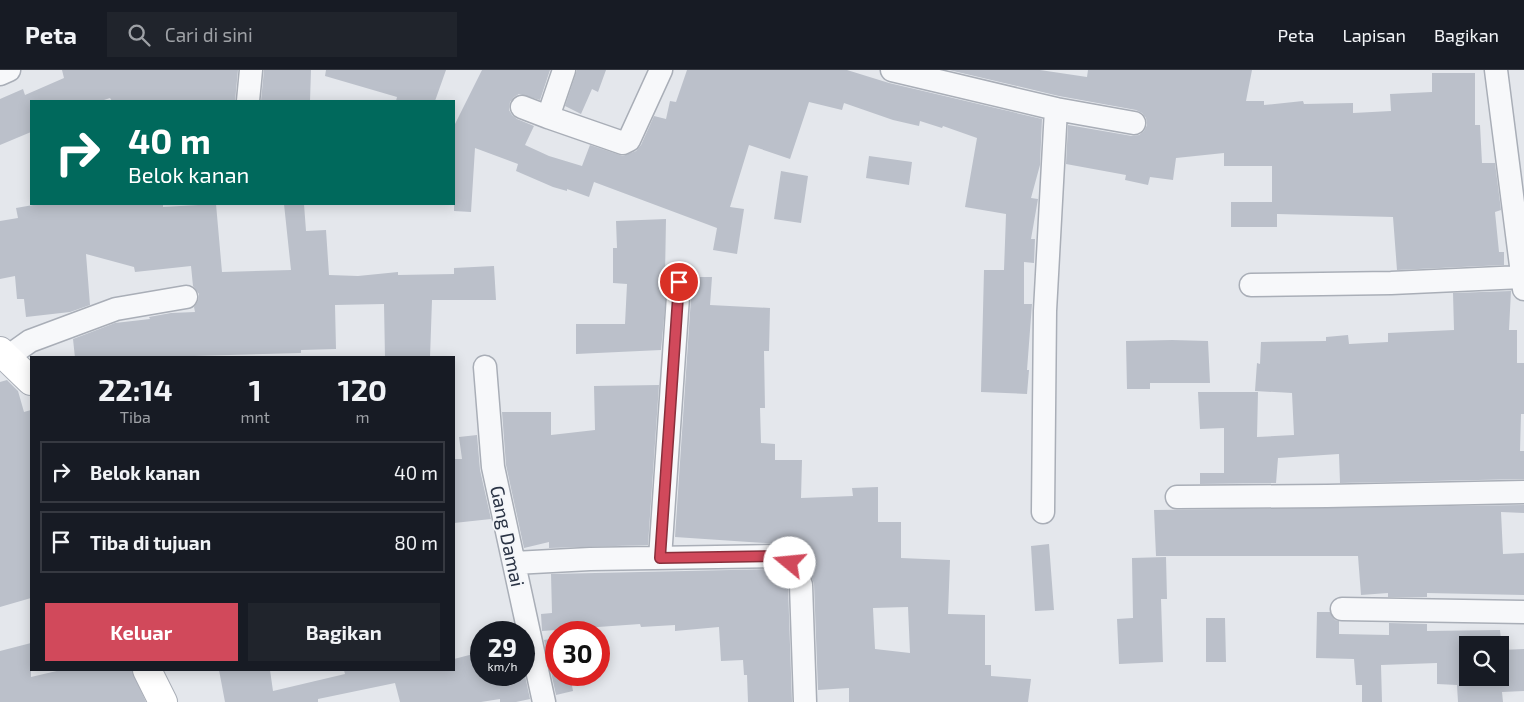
<!DOCTYPE html>
<html lang="id">
<head>
<meta charset="utf-8">
<style>
  body { margin:0; font-family:"Exo 2",sans-serif; background:#20242c; color:#f1f3f6; height:100vh; display:flex; flex-direction:column; font-size:19px; white-space:nowrap }
  * { box-sizing:border-box; margin:0 }
  p { font-size:16px; color:#9ea1a6 }
  .icon { flex:none; width:28px; height:28px; fill:none; stroke:currentColor; stroke-width:2; stroke-linecap:round; stroke-linejoin:round }
  .map { position:relative; flex:1; overflow:hidden }
  .panel { position:absolute; left:30px; top:286px; width:425px; height:315px; display:flex; flex-direction:column; background:#171b24; border-radius:0px; box-shadow:0 2px 12px #0003 }
  .panel>* { flex:none }
  .banner { position:absolute; left:30px; top:30px; width:425px; height:105px; border-radius:0px; box-shadow:0 2px 12px #0003; background:#00695c; color:#fff; overflow:hidden }
  .tools { position:absolute; left:1459px; top:566px; display:grid; gap:10px }
  .tools a { display:grid; place-items:center; width:50px; height:50px; border-radius:0px; background:#171b24; box-shadow:0 2px 12px #0003; font-size:25px }
  .speed { position:absolute; left:470px; top:551px; display:flex; gap:10px; font-size:25px; font-weight:700; text-align:center }
  .speed>* { display:grid; place-content:center; width:65px; height:65px; border-radius:50%; background:#171b24; box-shadow:0 2px 12px #0003; line-height:1 }
  .speed small { font-size:12px; font-weight:400 }
  .speed .limit { border:8px solid #d22; background:#fff; color:#111 }
  .pin { position:absolute; display:grid; place-items:center; width:42px; height:42px; color:#fff; margin:-21px; border:2px solid #fff; border-radius:50%; box-shadow:0 1px 5px #0007 }
  .me { position:absolute; width:55px; margin:-28px; rotate:287deg; stroke-linejoin:round; filter:drop-shadow(0 0 4px #0008) }
  .turn { display:flex; align-items:center; gap:18px; height:105px; padding:0 15px; font-size:22px }
  .turn .icon { width:65px; height:65px; stroke-width:2.5 }
  .turn b { display:block; font-size:35px; line-height:42px }
  .eta { display:flex; justify-content:space-evenly; align-items:center; height:85px; text-align:center }
  .eta b { font-size:30px; font-weight:700; line-height:35px }
  .action { display:flex; gap:10px; margin-top:auto; padding:10px 15px }
  .action a { flex:1; height:58px; border-radius:0px; background:#d1495b; color:#fff; font-size:20px; font-weight:700; line-height:58px; text-align:center }
  .action a+a { background:#20242c; color:#f1f3f6 }
  ul { padding:0; list-style:none }
  li { display:flex; align-items:center; gap:15px; height:62px; margin:0 10px 8px; padding:0 5px; border:2px solid #363941; border-radius:0px }
  li div { flex:1 }
  li b { display:block; font-size:19px }
  li em { font-style:normal }
  header { display:flex; align-items:center; gap:30px; box-sizing:border-box; height:70px; padding:0 25px; background:#171b24; border-bottom:1px solid #363941 }
  header strong { font-size:24px }
  nav { display:flex; gap:28px; margin-inline-start:auto; font-size:18px }
  .search { width:350px; height:45px; background:#20242c; display:flex; align-items:center; gap:12px; box-sizing:border-box; padding:0 18px; border-radius:0px; color:#9ea1a6; font-size:19px }
  .map>svg:first-child { display:block }
  .building { fill:#bbc0ca; fill-rule:evenodd }
  .lines { fill:none; stroke-linecap:round; stroke-linejoin:round }
  .street-casing { stroke:#a9aeb7; stroke-width:25 }
  .secondary-casing { stroke:#a9aeb7; stroke-width:30 }
  .street { stroke:#f7f8fa; stroke-width:22 }
  .secondary { stroke:#fff; stroke-width:28 }
  .route-casing { stroke:#882f3b; stroke-width:12 }
  .route { stroke:#d1495b; stroke-width:9 }
  .labels { text-anchor:middle; dominant-baseline:central; stroke-width:4; stroke-linejoin:round; paint-order:stroke }
  .street-label { font-size:19px; fill:#2b3445; stroke:#f4f6f9 }
</style>
</head>
<body>
<header>
<strong>Peta</strong>
<div class="search"><svg class="icon" aria-label="search" viewBox="0 0 24 24"><circle cx="10" cy="10" r="6"/><path d="M15 15l6 6"/></svg>Cari di sini</div>
<nav><a>Peta</a><a>Lapisan</a><a>Bagikan</a></nav>
</header>
<div class="map">
<svg width="1524" height="632" viewBox="0 0 1524 632">
  <rect width="100%" height="100%" fill="#e4e7ec"/>
  <!-- building -->
  <path class="building" d="M62,0H238L235,31H112L110,28L101,31H31V62L0,75V29L23,19L25,25L64,8Z
    M264,0H311L310,31H261Z
    M326,0H446L435,31H396L397,27L325,6Z
    M482,0H550L540,30L519,24L514,27L510,32L509,40L512,45L517,49L534,56L525,75L549,86L582,96L590,75L623,86L636,81L641,75L654,46L666,49L670,31L676,32L687,0H847L889,13L1042,49L1040,95L1031,128L1038,129L1031,169H1035L1034,193L1024,192V234H1032L1027,300H1029L1027,324L981,322L984,200H1004L1006,144L965,137L977,68L943,56L942,58L920,51L919,56L893,50L844,33L842,40L809,32L790,89L749,75L730,137L744,139L737,184L713,180L717,158L594,112L589,127L567,119V121L553,117L516,101L518,94L475,78L471,142L454,141V56Z
    M577,0H606L598,22L592,19L581,44L565,36Z
    M949,0H1040L1087,7L1088,0H1252L1246,31H1264V35L1303,31L1304,34L1353,33V43L1391,41L1390,24L1432,22V3H1475V55H1480L1482,93H1495L1501,140L1495,142L1499,182H1504V195L1397,200L1393,147L1277,144V157H1231V132H1272V96H1224V83L1176,88L1173,110L1150,107L1148,115L1125,110L1126,105L1066,94L1068,55L1132,66L1139,65L1144,61L1147,55L1146,48L1142,43L1136,40L1059,26Z
    M869,86L912,92L909,115L866,108Z
    M781,101L808,106L801,153L774,149Z
    M39,134H163V137L216,134L222,202L291,200L284,134H304L306,161L326,160L329,205L358,206L398,202V205L454,204V198L494,196L496,230H432L430,288H385L384,234L335,235L336,279L301,280V283L194,286V288H75L73,269L115,253L150,249L149,247L171,243L195,242L194,237L198,231L199,224L193,216L191,196L135,202L134,197L86,184L90,235L70,242L26,247L24,229H17L15,206L0,209V151L18,148L16,138Z
    M666,149L665,206H668L661,280L576,284V254H625L627,214L613,213V178H617L616,151Z
    M691,207H712L710,235L770,238L769,281H764L765,338H760L761,373L775,374V390H802L801,428L853,426L852,418L878,417V452H901V488L950,490L948,544L985,545V595H991V606L1031,609L1028,632H849V618L818,620L814,514L809,499L803,489L794,480V475L675,467L692,213ZM908,537L910,583L875,579L873,538Z
    M1511,221L1509,260H1517V293H1524V344H1521L1520,381H1524V409L1340,413L1339,384L1278,388L1276,413L1200,414V403H1224V358L1200,359L1198,322H1258L1257,367L1294,365L1292,323L1255,321L1257,293L1260,294L1261,272L1326,271V267L1348,265L1349,274L1388,272V263L1454,260L1453,223Z
    M1172,270L1208,271L1210,313H1150V319H1127L1126,271Z
    M7,310L18,321L24,342L31,340V528L0,537V312Z
    M659,315L648,475L549,478V472L524,478L506,395L502,342H551V365L595,360L594,316Z
    M477,365L480,400L491,449L454,453V389H462L459,367Z
    M1524,435V443L1501,442L1503,484L1524,483V525L1427,523V527H1388V523L1361,525L1358,486H1156L1154,440Z
    M1049,474L1054,540L1035,541L1031,476Z
    M1166,487L1167,529H1161L1163,592L1119,594L1117,549L1133,548L1132,488Z
    M773,499L782,505L788,517L792,632H748L747,605H744L743,590L721,591L719,557L675,561V555L641,557L640,554L542,561L541,544L552,543L551,504Z
    M1317,542H1330L1335,550L1339,551V564L1389,565V553L1427,554V561L1500,560L1502,580L1524,579V621L1502,622L1503,632H1458L1457,615L1437,614V593L1381,595L1382,632H1362V615H1356L1354,589L1316,588ZM1468,575H1500V608H1468Z
    M1206,548H1225L1226,592H1206Z
    M556,568V605H570L573,621L556,625L544,570Z
    M31,573V607L61,600H132L146,632H0V581Z
    M481,582V605H524V601L530,629L516,632H500V629L481,632H400L395,613L318,629V632H225L219,600H270L273,621L345,604L344,600H454V589Z"/>
  <g class="lines">
    <defs>
      <path id="street" d="M892,0L1056,39L1134,53
        M1496,0L1524,219
        M0,4L9,0
        M248,31L251,0
        M522,37L548,47L564,0
        M548,47L623,73L629,70L661,0
        M1251,215L1391,213L1522,207
        M6,288L30,271L116,239L186,227
        M485,297L493,397L544,632
        M1177,427L1327,426L1524,422
        M1043,442L1045,241L1056,39
        M660,488L679,212
        M514,493L590,489L775,486C791,490 797,500 801,515L805,632
        M1342,539L1524,542"/>
      <path id="secondary" d="M0,281L31,311
        M147,600L163,632"/>
    </defs>
    <!-- street casing -->
    <use href="#street" class="street-casing"/>
    <!-- secondary casing -->
    <use href="#secondary" class="secondary-casing"/>
    <!-- street -->
    <use href="#street" class="street"/>
    <!-- secondary -->
    <use href="#secondary" class="secondary"/>
  </g>
  <g class="lines">
    <defs>
      <path id="route" d="M679,212L660,488L775,486L784,488L790,493"/>
    </defs>
    <!-- route casing -->
    <use href="#route" class="route-casing"/>
    <!-- route -->
    <use href="#route" class="route"/>
  </g>
  <g class="labels">
    <!-- street labels -->
    <g class="street-label">
      <text transform="translate(508 466) rotate(78)">Gang Damai</text>
    </g>
  </g>
</svg>
<div class="tools">
<a><svg class="icon" aria-label="search" viewBox="0 0 24 24"><circle cx="10" cy="10" r="6"/><path d="M15 15l6 6"/></svg></a>
</div>
<div class="speed"><div>29<small>km/h</small></div><div class="limit">30</div></div>
<div class="pin" style="left:679px;top:212px;background:#d93025"><svg class="icon" aria-label="arrive" viewBox="0 0 24 24"><path d="M6 21V4h12l-3 4 3 4H6"/></svg></div>
<svg class="me" style="left:790px;top:493px" viewBox="-20 -20 40 40"><circle r="19" fill="#fff"/><path d="M0-13L10 11 0 6-10 11z" fill="#d1495b"/></svg>
<div class="banner">
<div class="turn"><svg class="icon" aria-label="right" viewBox="0 0 24 24"><path d="M7 20v-9h11M14 6l5 5-5 5"/></svg><div><b>40 m</b>Belok kanan</div></div>
</div>
<section class="panel">
<div class="eta">
<div><b>22:14</b><p>Tiba</p></div>
<div><b>1</b><p>mnt</p></div>
<div><b>120</b><p>m</p></div>
</div>
<ul>
<li><svg class="icon" aria-label="right" viewBox="0 0 24 24"><path d="M7 20v-9h11M14 6l5 5-5 5"/></svg><div><b>Belok kanan</b></div><em>40 m</em></li>
<li><svg class="icon" aria-label="arrive" viewBox="0 0 24 24"><path d="M6 21V4h12l-3 4 3 4H6"/></svg><div><b>Tiba di tujuan</b></div><em>80 m</em></li>
</ul>
<div class="action"><a>Keluar</a><a>Bagikan</a></div>
</section>
</div>
</body>
</html>
